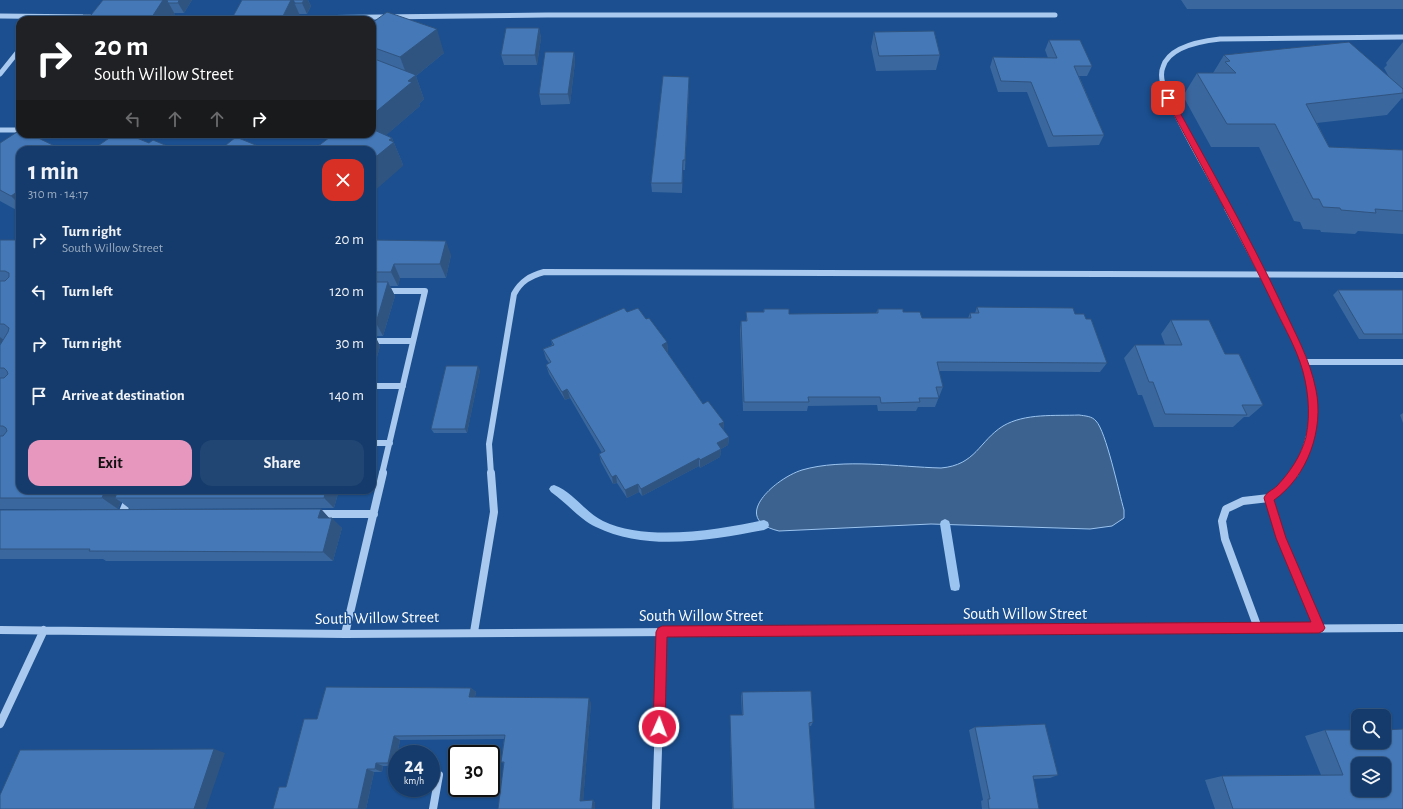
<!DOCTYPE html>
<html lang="en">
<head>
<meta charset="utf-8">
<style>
  body { margin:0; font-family:"Alegreya Sans",sans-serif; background:#214673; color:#f1f3f6; height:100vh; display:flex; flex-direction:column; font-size:15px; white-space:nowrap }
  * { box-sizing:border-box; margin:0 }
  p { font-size:13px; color:#9dadc1 }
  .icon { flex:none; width:22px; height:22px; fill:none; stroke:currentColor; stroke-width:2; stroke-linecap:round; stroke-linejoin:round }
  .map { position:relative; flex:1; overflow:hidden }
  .side { position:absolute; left:16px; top:146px; width:360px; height:348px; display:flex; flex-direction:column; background:#143b6b; border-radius:12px; box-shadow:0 1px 3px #0004,0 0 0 1px #33557e }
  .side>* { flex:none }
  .top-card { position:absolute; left:16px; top:16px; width:360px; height:122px; border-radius:12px; box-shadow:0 1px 3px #0004,0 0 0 1px #33557e; background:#202124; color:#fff; overflow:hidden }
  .controls { position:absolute; left:1351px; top:709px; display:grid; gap:8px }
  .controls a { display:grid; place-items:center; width:40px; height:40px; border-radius:8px; background:#143b6b; box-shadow:0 1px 3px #0004,0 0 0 1px #33557e; font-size:20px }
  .speed { position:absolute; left:388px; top:745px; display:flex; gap:8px; font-size:20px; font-weight:700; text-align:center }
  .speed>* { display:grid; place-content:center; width:52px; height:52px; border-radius:50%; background:#143b6b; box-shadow:0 1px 3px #0004,0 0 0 1px #33557e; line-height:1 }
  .speed small { font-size:10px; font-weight:400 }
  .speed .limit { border:2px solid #111; border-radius:6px; background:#fff; color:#111 }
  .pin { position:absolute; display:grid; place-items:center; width:34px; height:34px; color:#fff; margin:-17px; border-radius:8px; box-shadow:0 2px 6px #0006 }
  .me { position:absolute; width:44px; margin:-22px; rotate:2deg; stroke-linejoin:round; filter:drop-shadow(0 0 3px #0008) }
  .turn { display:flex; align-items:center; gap:14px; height:84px; padding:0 12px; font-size:18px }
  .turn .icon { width:52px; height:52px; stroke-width:2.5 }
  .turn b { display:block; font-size:28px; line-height:34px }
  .lanes { display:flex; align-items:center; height:38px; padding:0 12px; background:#0003; justify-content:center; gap:20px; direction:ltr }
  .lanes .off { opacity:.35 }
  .round { display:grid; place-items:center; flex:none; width:42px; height:42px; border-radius:12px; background:#214673 }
  .overview { display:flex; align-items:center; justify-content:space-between; height:68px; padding:0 12px }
  h1 { font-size:24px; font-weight:600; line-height:30px }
  .action { display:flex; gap:8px; margin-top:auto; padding:8px 12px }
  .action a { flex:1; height:46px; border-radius:12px; background:#e797bd; color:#111; font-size:16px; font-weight:600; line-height:46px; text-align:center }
  .action a+a { background:#214673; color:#f1f3f6 }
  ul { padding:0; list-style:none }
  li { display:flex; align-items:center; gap:12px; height:52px; padding:0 12px }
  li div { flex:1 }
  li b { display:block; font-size:15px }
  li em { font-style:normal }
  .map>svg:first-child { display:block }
  .water { fill:#3c6290; stroke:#9cc4f0 }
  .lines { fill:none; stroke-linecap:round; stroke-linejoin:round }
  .stream { fill:#9cc4f0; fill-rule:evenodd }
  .minor-far2 { stroke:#a9c9ee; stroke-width:5 }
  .minor-far1 { stroke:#a9c9ee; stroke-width:6 }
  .minor { stroke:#a9c9ee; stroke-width:8 }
  .wall { fill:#3a679d }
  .shaded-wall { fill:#305480 }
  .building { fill:#4478b7; stroke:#305480; fill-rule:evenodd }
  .route { fill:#e11d48; stroke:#92132f }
  .labels { text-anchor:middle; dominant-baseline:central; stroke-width:3; stroke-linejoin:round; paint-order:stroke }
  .street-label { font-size:16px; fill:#fff; stroke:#1b4f8f }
</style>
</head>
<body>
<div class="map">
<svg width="1403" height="809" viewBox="0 0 1403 809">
  <rect width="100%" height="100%" fill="#1b4f8f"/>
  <!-- water -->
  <path class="water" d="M1079,415C1085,416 1092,416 1096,421C1106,431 1119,493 1124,510V518L1112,526L1090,529L931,524L779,531C728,519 776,478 802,470C843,458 899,467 941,468C976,465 979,441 1003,426C1025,413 1055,416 1079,415Z"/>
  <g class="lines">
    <!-- stream -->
    <path class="stream" d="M554,485C573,492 585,512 603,521C647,542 718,530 764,520L768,522L769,525L768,528L764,530C711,540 647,552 596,527C579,519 567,503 551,492L549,489L551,486Z
      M945,519L949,521L950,524L960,586L959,590L955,591L951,590L950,586L940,524L941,521Z"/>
    <!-- minor-far2 -->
    <path class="minor-far2" d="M0,16L91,17
      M168,18H241
      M292,18L546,15H1055
      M0,74L20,49
      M0,130H20
      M1228,209C1208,173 1186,137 1169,99C1164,90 1159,76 1163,67C1169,46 1202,41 1220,39L1403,37"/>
    <!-- minor-far1 -->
    <path class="minor-far1" d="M1227,208C1245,242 1264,276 1280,311C1288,328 1299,345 1305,363C1318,404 1314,437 1294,474
      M372,291H425L382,474
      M372,341H413
      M1305,362H1403
      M372,386H403
      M372,443H390
      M491,474L489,444L514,294C521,281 530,276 544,272L1403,275"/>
    <!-- minor -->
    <path class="minor" d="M1269,498L1281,538L1319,628
      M122,514L132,490
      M316,514H374
      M1258,628L1225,539L1222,521L1226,509L1243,501L1269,498L1277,492L1295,473
      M0,630L345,634L1403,628
      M474,632L494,512L491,473
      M345,634L383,473
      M0,724L44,630
      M433,809L439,775
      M656,809L662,632"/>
  </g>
  <!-- wall -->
  <path class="wall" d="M103,0H192L184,13H174L178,20L91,15Z
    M308,0L311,6L307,14H299L231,20Z
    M1181,0H1403V9H1187Z
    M372,23L444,53L416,76L424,99L419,104L420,106L386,135L392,138L402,162L403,166L372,134Z
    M539,28L541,38L537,65H504L501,55Z
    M874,32L940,55L936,70L876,71L871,47Z
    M1049,40L1092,66L1087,76H1079L1104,135L1099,145L1048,147L1027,92H998L990,67L993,57L1048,58L1045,50Z
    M1403,42V99L1402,98L1387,115L1317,123L1329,147L1403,150V234L1358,231L1355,234L1321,232L1320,230L1303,229L1300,222L1294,221L1259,147H1211L1183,96L1197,73H1213L1224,55L1389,77L1384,68L1387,65L1386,63Z
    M574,52L575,62L570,104L541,105L539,94Z
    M689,77V86L685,170H683L682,193L652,192L651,183Z
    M0,143L20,150V212L0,201Z
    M0,240H20V490H339L334,508L130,509L121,502L118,509H0Z
    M372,240L451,255L446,278H400L398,286H390L395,296L383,336H375L380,346L372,375Z
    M1338,290H1403V339H1359L1333,295Z
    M977,307L1075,314L1086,319L1107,363L1100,372L939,371L943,387L935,407H918L916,411H878L877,405L808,406L807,411H743L740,330L741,321H746V312H763L764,309L789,314L876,313L878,309L903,312L922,318H968L970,313H975Z
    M627,312L646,319L667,342L668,352H667L703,404L724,422L723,430L729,437L728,445L721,449L720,457L700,468L699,466L642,496L639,492L627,498L617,483L613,484L601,462L599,454L602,453L570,398L565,400L549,374L546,365L549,363L546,359L543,349L552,345L551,340Z
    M1171,320L1225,354L1263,405L1249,417H1244L1233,427H1154L1142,395H1138L1124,358L1135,345H1165L1161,334Z
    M480,370L467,433H434L431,429Z
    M1403,413V423L1400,415Z
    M321,509L329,518L342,528L333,561H106L103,559H0V510Z
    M471,688L476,692L475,697L591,703L583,801L593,800L595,803V809H498L504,763L501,762L504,739L400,740L395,766H383L382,772H374L366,809H273L286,787L317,719Z
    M742,692L813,722L811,726H809L815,809H732L730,719V715H742L741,696Z
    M975,727L1058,775L1050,778L1033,779L1039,809H982L981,801L983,800L969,730Z
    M1325,730L1403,809H1215L1205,780L1222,776L1321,775L1305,736Z"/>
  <!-- shaded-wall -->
  <path class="shaded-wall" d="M163,0H167L178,20H150Z
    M179,0H192L184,13L178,3Z
    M291,0H293L302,20H281Z
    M304,0H308L311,6L307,14L302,3Z
    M539,28L541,38L537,65L535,55Z
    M437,29L444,53L416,76L424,99L419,104L420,106L376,144L372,134V115L409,81L400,57Z
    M574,52L575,62L570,104L568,94Z
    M689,77V86L685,170V160Z
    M392,138L402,162L403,166L372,193V160L389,140Z
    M683,160V170L682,193V183Z
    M20,190V205L11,196Z
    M446,241L451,255L446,278L440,264Z
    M394,264L400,278L398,286L391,272Z
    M388,282L395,296L383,336L376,323Z
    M373,332L380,346L372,375V335Z
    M0,337L12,347L0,367Z
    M667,342L668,352L662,354V345Z
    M478,366L480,370L467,433L465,429Z
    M567,389L570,398L565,400L562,392Z
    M724,422L723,430L719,424Z
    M729,437L728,445L721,449L720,457L700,468V460L717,443Z
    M699,458V466L642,496L641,489Z
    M616,475L617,483L613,484L612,477Z
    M638,484L639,492L627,498L625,490Z
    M105,490H126L115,498L121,502L118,509L102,498Z
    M326,490H339L334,508L324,498Z
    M321,509L331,520L318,518Z
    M332,518L342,528L333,561L323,552Z
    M471,688L476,692L474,701L469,697Z
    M589,698L591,703L583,803L580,801Z
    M394,736L400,740L395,766L388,763Z
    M214,749L225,753L206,809H194Z
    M376,763L383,766L382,772L375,769Z
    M367,769L374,772L366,809H358Z
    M593,800L595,803V809H592Z"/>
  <!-- building -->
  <path class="building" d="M103,0H163L150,20H80L83,15H91Z
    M167,0H179L178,3H168Z
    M242,0H291L281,20H231Z
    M293,0H304L302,3H295Z
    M387,12L437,29L400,57L372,47V23Z
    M506,28H539L535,55H501Z
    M934,31L940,55L879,56L874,32Z
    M1049,40H1080L1092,66H1074L1104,135L1053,136L1031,82L1001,81L993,57L1057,58Z
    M1349,42L1403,89V93L1306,104L1329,147L1403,150V211L1375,209L1376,213L1341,210L1340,208L1323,207L1319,199H1313L1275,124H1227L1197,73H1236L1225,62L1230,61L1224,55Z
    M545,52H574L568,94H539Z
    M372,58L416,75L408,81L412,82L372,115Z
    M663,76L689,77L685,160H683L682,183H651Z
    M372,129L392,138L389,140L394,142L372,160V150H313L334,134H372Z
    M17,132L25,136L30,134L63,150H20V190L11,196L0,190V143Z
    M115,134L117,136L120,134H127L149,143L153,140L177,150H92Z
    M236,137L268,150H213L217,147L221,149Z
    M0,240H20V490H105L102,498H0V436H3L7,431L6,428L3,426H0V378H4L8,374L7,371L4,368H0V345L8,332L9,328L4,324H0V281H5L9,277V273L5,271H0Z
    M372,240L446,241L440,264H394L391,272H372Z
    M372,282H388L376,323H372Z
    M1338,290H1403V334H1364Z
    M977,307L1073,308L1075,314H1084L1086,319H1091L1107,363L937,362L943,387H936L939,398H919L920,402L881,403L880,397H808L809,402H744L741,321H747L746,312H764V309H789V314L878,313V309H903V312H920L922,318H971L970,313H979Z
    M624,308L627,312L638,308L646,319L649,318L667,342L662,345L703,404L708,401L724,422L719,424L729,437L717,443L721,449L700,460L699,458L641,489L638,484L625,490L616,475L612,477L599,454L605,451L567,389L562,392L546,365L551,362L543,349L554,345L551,340Z
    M1171,320H1209L1225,354H1239L1263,405H1242L1247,415L1165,414L1153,382H1149L1135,345H1182Z
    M446,366H478L465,429H431Z
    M118,490H326L324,498H115Z
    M321,509L318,518H332L323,552L89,551L90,549H0V510Z
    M326,687L471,688L469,697L589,698L580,801L593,800L592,809H498L504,762H501L505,735L394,736L388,763H376L375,769H367L358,809H273L279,787H286L304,719H317Z
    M811,691L813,722L809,723L815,809H733L730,715H743L742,692Z
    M1045,724L1058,775L1033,776L1039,809H989L988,799H990L975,727Z
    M1403,729V809H1233L1222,776L1343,775L1325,730H1358V742H1384V730ZM1358,764H1384V790H1358Z
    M214,749L194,809H0V795L20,750Z"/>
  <!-- route -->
  <path class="route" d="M1168,95L1172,98C1209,166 1248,233 1281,303C1294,331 1310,359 1316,390C1324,429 1308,476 1274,500L1286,538L1325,628L1323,631L1319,633L667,637L665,727L663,731L659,733L655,731L653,727L656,632L658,628L662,626L1311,622L1276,538L1264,498C1266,492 1273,490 1277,486C1290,472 1301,456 1306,437C1311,413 1308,385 1300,362C1293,342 1282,323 1273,304C1240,234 1201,166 1165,98Z"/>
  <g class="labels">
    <!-- street labels -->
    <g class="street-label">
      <text x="1025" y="614">South Willow Street</text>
      <text x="701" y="616">South Willow Street</text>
      <text transform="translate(377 618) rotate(-1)">South Willow Street</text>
    </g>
  </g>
</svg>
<div class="controls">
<a><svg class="icon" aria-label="search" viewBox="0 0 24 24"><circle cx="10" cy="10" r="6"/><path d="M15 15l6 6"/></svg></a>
<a><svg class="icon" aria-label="layers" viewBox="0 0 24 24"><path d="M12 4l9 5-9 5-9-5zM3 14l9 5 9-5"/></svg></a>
</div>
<div class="speed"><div>24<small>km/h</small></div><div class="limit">30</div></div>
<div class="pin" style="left:1168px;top:98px;background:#d93025"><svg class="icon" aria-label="arrive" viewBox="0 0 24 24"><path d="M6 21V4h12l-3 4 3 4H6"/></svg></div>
<svg class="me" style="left:659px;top:727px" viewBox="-20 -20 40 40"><circle r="17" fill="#e11d48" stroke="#fff" stroke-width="3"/><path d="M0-11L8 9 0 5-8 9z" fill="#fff"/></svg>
<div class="top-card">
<div class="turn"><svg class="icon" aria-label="right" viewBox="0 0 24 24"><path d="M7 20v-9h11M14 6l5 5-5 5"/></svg><div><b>20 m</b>South Willow Street</div></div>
<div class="lanes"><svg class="icon off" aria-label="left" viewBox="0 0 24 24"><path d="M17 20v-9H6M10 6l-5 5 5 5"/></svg><svg class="icon off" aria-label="ahead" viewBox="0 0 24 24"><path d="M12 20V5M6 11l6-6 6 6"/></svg><svg class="icon off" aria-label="ahead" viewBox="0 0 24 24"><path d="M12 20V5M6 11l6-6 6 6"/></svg><svg class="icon" aria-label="right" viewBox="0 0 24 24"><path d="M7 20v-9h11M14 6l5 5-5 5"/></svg></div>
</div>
<section class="side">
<div class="overview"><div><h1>1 min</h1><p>310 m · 14:17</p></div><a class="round" style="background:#d93025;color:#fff"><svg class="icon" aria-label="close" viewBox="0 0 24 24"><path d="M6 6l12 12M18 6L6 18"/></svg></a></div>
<ul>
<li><svg class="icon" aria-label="right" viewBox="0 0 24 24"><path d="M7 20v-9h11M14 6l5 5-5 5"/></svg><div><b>Turn right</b><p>South Willow Street</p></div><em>20 m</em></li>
<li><svg class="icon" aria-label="left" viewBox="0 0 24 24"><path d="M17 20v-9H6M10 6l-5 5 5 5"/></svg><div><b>Turn left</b></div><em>120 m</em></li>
<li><svg class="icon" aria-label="right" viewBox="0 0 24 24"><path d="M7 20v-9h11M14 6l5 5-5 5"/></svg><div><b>Turn right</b></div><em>30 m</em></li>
<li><svg class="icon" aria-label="arrive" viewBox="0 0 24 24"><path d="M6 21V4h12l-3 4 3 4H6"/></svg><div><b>Arrive at destination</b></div><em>140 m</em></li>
</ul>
<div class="action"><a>Exit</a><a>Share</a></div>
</section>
</div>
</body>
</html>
